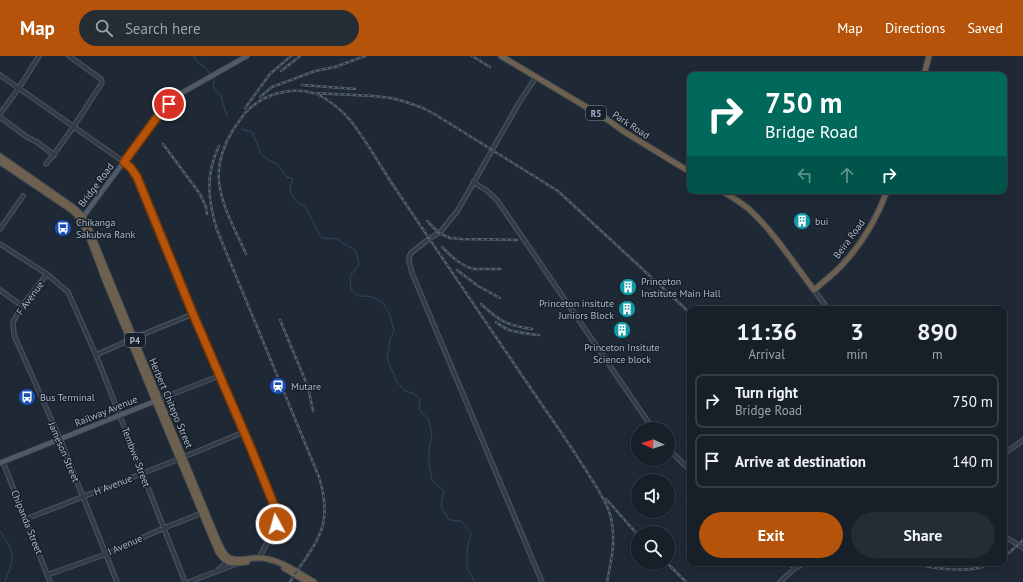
<!DOCTYPE html>
<html lang="en">
<head>
<meta charset="utf-8">
<style>
  body { margin:0; font-family:"PT Sans",sans-serif; background:#242c34; color:#f1f3f6; height:100vh; display:flex; flex-direction:column; font-size:15px; white-space:nowrap }
  * { box-sizing:border-box; margin:0 }
  p { font-size:13px; color:#9ea2a8 }
  .icon { flex:none; width:22px; height:22px; fill:none; stroke:currentColor; stroke-width:2; stroke-linecap:round; stroke-linejoin:round }
  .map { position:relative; flex:1; overflow:hidden }
  .details { position:absolute; left:687px; top:250px; width:320px; height:260px; display:flex; flex-direction:column; background:#171f28; border-radius:8px; box-shadow:0 2px 6px #0003,0 0 0 1px #363d45 }
  .details>* { flex:none }
  .top-card { position:absolute; left:687px; top:16px; width:320px; height:122px; border-radius:8px; box-shadow:0 2px 6px #0003,0 0 0 1px #363d45; background:#00695c; color:#fff; overflow:hidden }
  .needle { width:26px; rotate:274deg }
  .fabs { position:absolute; left:631px; top:366px; display:grid; gap:8px }
  .fabs a { display:grid; place-items:center; width:44px; height:44px; border-radius:50%; background:#171f28; box-shadow:0 2px 6px #0003,0 0 0 1px #363d45; font-size:20px }
  .pin { position:absolute; display:grid; place-items:center; width:34px; height:34px; color:#fff; margin:-17px; border:2px solid #fff; border-radius:50%; box-shadow:0 1px 4px #0007 }
  .me { position:absolute; width:44px; margin:-22px; rotate:354deg; stroke-linejoin:round; filter:drop-shadow(0 0 3px #0008) }
  .turn { display:flex; align-items:center; gap:14px; height:84px; padding:0 12px; font-size:18px }
  .turn .icon { width:52px; height:52px; stroke-width:2.5 }
  .turn b { display:block; font-size:28px; line-height:34px }
  .lanes { display:flex; align-items:center; height:38px; padding:0 12px; background:#0003; justify-content:center; gap:20px; direction:ltr }
  .lanes .off { opacity:.35 }
  .eta { display:flex; justify-content:space-evenly; align-items:center; height:68px; text-align:center }
  .eta b { font-size:24px; font-weight:700; line-height:28px }
  .cta { display:flex; gap:8px; margin-top:auto; padding:8px 12px }
  .cta a { flex:1; height:46px; border-radius:24px; background:#b45309; color:#fff; font-size:16px; font-weight:700; line-height:46px; text-align:center }
  .cta a+a { background:#242c34; color:#f1f3f6 }
  ul { padding:0; list-style:none }
  li { display:flex; align-items:center; gap:12px; height:54px; margin:0 8px 6px; padding:0 4px; border:2px solid #363d45; border-radius:8px }
  li div { flex:1 }
  li b { display:block; font-size:15px }
  li em { font-style:normal }
  header { display:flex; align-items:center; gap:24px; box-sizing:border-box; height:56px; padding:0 20px; background:#b45309; color:#fff }
  header strong { font-size:19px }
  nav { display:flex; gap:22px; margin-inline-start:auto; font-size:14px }
  .search { width:280px; height:36px; background:#242c34; display:flex; align-items:center; gap:10px; box-sizing:border-box; padding:0 14px; border-radius:22px; color:#9ea2a8; font-size:15px }
  .map>svg:first-child { display:block }
  .lines { fill:none; stroke-linecap:round; stroke-linejoin:round }
  .stream { stroke:#31455e; stroke-width:1 }
  .minor-casing { stroke:#4d5662; stroke-width:5.5 }
  .major-casing { stroke:#3c4450; stroke-width:6 }
  .highway-casing { stroke:#3d4651; stroke-width:7 }
  .minor { stroke:#323b46; stroke-width:3.5 }
  .major { stroke:#505a67; stroke-width:4.5 }
  .highway { stroke:#6d604f; stroke-width:5 }
  .rail-casing { stroke:#545f6e; stroke-width:2.5 }
  .rail { stroke:#18202b; stroke-width:1; stroke-dasharray:3; stroke-linecap:butt }
  .route-casing { stroke:#753606; stroke-width:10 }
  .route { stroke:#b45309; stroke-width:7 }
  .labels { text-anchor:middle; dominant-baseline:central; stroke-width:3; stroke-linejoin:round; paint-order:stroke }
  .shield { fill:#18202b; stroke:#808996; stroke-width:1 }
  .shield-label { font-size:9px; font-weight:bold; fill:#acb6c4 }
  .street-label { font-size:10px; fill:#acb6c4; stroke:#18202b }
  .poi-label { font-size:10px; fill:#acb6c4; stroke:#18202b; text-anchor:start }
</style>
</head>
<body>
<header>
<strong>Map</strong>
<div class="search"><svg class="icon" aria-label="search" viewBox="0 0 24 24"><circle cx="10" cy="10" r="6"/><path d="M15 15l6 6"/></svg>Search here</div>
<nav><a>Map</a><a>Directions</a><a>Saved</a></nav>
</header>
<div class="map">
<svg width="1023" height="526" viewBox="0 0 1023 526">
  <rect width="100%" height="100%" fill="#1f2936"/>
  <g class="lines">
    <!-- stream -->
    <path class="stream" d="M194,0L197,6L205,11L211,19
      M212,21L214,23L213,30L221,40L227,60
      M242,73L252,76L261,98L270,105L277,108L287,121L293,123L290,130L291,138L298,147L305,150L321,181L328,183L335,182L356,195L359,209L350,220L351,234L358,240C363,240 369,240 374,242C388,246 391,263 394,275L390,284L387,302L397,326L405,335L413,337L420,343L419,353L429,364L432,380L429,393V408L432,424L444,435L441,450L449,464L461,465L471,477L467,494V512L475,526
      M0,475C16,499 15,500 5,526"/>
    <defs>
      <path id="minor" d="M0,19L124,106L131,112L137,121L193,258L244,376L276,454L277,461L276,468L260,501
        M536,21L519,47L458,154L442,174L434,180L430,182L411,197L409,201V205L412,217L542,526
        M0,58L19,32L39,0
        M0,61L27,81L37,86L54,99
        M46,108C67,83 84,54 102,27L101,23L69,0
        M473,126L486,134L497,144L653,373
        M0,173L23,140
        M0,188L47,218L68,236L96,299L185,526
        M47,218L22,250L13,266L14,279L60,383L117,526
        M0,234L22,250
        M814,234L828,253
        M96,299L134,282L193,258
        M160,343L219,320
        M668,393L690,414
        M1004,398L1023,384
        M3,406L50,526
        M26,463L179,403L244,376
        M1004,480L1023,492
        M789,507L795,512
        M218,514L227,506L228,505
        M47,519L106,498L164,472L202,457
        M189,526L236,508
        M780,526L795,512L805,507"/>
      <path id="major" d="M83,161L160,57L178,39L247,0
        M0,407L158,344"/>
      <path id="highway" d="M501,0L608,64L623,75L690,116
        M924,19L929,0
        M0,100L73,151C80,156 84,162 88,170L146,311L218,485C221,491 224,500 230,502C240,506 251,501 261,502C281,504 297,516 314,526
        M0,106L70,153L76,158L87,176L105,224L155,345L218,496C227,509 233,508 247,506
        M722,135C732,141 744,148 752,156C776,179 794,208 814,234C823,226 834,218 842,209C862,188 877,162 887,135
        M284,512L307,526"/>
    </defs>
    <!-- minor casing -->
    <use href="#minor" class="minor-casing"/>
    <!-- major casing -->
    <use href="#major" class="major-casing"/>
    <!-- highway casing -->
    <use href="#highway" class="highway-casing"/>
    <!-- minor -->
    <use href="#minor" class="minor"/>
    <!-- major -->
    <use href="#major" class="major"/>
    <!-- highway -->
    <use href="#highway" class="highway"/>
    <defs>
      <path id="rail" d="M472,0L490,11
        M281,15L300,0
        M302,29L355,33
        M317,38C331,45 340,52 350,64C367,85 380,110 395,132C437,193 478,254 519,315C539,345 560,374 580,405C590,421 602,437 609,455C617,478 612,502 607,526
        M260,41L272,31L315,15L335,11L365,0
        M245,52L270,18L291,0
        M163,88L200,138L206,151L207,158
        M219,90C205,119 208,145 217,174L319,421C335,472 315,486 290,526
        M427,165L439,177L450,182L462,183L517,184
        M442,191C451,200 460,209 473,213H500
        M246,198C236,175 222,152 219,126C217,107 223,90 233,74C237,68 241,62 246,56C262,39 290,30 313,37L374,40L391,42L406,46L423,52L436,59L558,135L690,257
        M457,214L478,230L500,242
        M481,248C499,265 506,269 532,273
        M280,264L308,331L313,355
        M496,266C508,277 524,277 539,279
        M606,443L638,479
        M1004,500L1010,496L1023,484
        M667,507L686,526
        M914,507C932,513 964,516 982,511C985,510 988,508 991,507"/>
    </defs>
    <!-- rail casing -->
    <use href="#rail" class="rail-casing"/>
    <!-- rail -->
    <use href="#rail" class="rail"/>
  </g>
  <g class="lines">
    <defs>
      <path id="route" d="M169,48L160,57L124,106L131,112L137,121L193,258L250,390L276,454L277,461L276,468"/>
    </defs>
    <!-- route casing -->
    <use href="#route" class="route-casing"/>
    <!-- route -->
    <use href="#route" class="route"/>
  </g>
  <!-- icons -->
  <defs>
    <symbol id="building-disc" viewBox="-11 -11 22 22"><circle r="9.5" fill="#0f9aa8" stroke="#18202b"/><path d="M-4-6H4V6H1V3H-1V6H-4ZM-2.5-4.3h1.7v1.8h-1.7ZM.8-4.3h1.7v1.8H.8ZM-2.5-1h1.7V.8h-1.7ZM.8-1h1.7V.8H.8Z" fill="#fff"/></symbol>
    <symbol id="bus-disc" viewBox="-11 -11 22 22"><circle r="9.5" fill="#1a4fb4" stroke="#18202b"/><path d="M-5-6H5V4H4V6H2V4H-2V6H-4V4H-5ZM-3.5-4V0h7V-4ZM-3.5 1.2v1.5H-2V1.2ZM2 1.2v1.5H3.5V1.2Z" fill="#fff"/></symbol>
    <symbol id="station-disc" viewBox="-11 -11 22 22"><circle r="9.5" fill="#1a4fb4" stroke="#18202b"/><path d="M-3-6H3Q5-6 5-4V2Q5 4 3 4L4.5 6H3L1.5 4h-3L-3 6H-4.5L-3 4Q-5 4-5 2V-4Q-5-6-3-6ZM-3.5-4v3h7v-3ZM-3.5 1v1.5H-2V1ZM2 1v1.5H3.5V1Z" fill="#fff"/></symbol>
  </defs>
  <g fill-rule="evenodd">
    <use href="#building-disc" x="792" y="155" width="20" height="20"/>
    <use href="#bus-disc" x="53" y="162" width="20" height="20"/>
    <use href="#building-disc" x="618" y="221" width="20" height="20"/>
    <use href="#building-disc" x="617" y="243" width="20" height="20"/>
    <use href="#building-disc" x="612" y="264" width="20" height="20"/>
    <use href="#station-disc" x="268" y="320" width="20" height="20"/>
    <use href="#bus-disc" x="17" y="331" width="20" height="20"/>
  </g>
  <g class="labels">
    <!-- shield labels -->
    <g class="shield">
      <rect x="586" y="50" width="20" height="14" rx="3"/>
      <rect x="125" y="277" width="20" height="14" rx="3"/>
    </g>
    <g class="shield-label">
      <text x="596" y="57">R5</text>
      <text x="135" y="284">P4</text>
    </g>
    <!-- street labels -->
    <g class="street-label">
      <text transform="translate(631 69) rotate(33)">Park Road</text>
      <text transform="translate(96 129) rotate(-53)">Bridge Road</text>
      <text transform="translate(849 183) rotate(-54)">Beira Road</text>
      <text transform="translate(30 242) rotate(-54)">F Avenue</text>
      <text transform="translate(171 347) rotate(67)">Herbert Chitepo Street</text>
      <text transform="translate(106 355) rotate(-22)">Railway Avenue</text>
      <text transform="translate(64 396) rotate(67)">Jameson Street</text>
      <text transform="translate(136 401) rotate(69)">Tembwe Street</text>
      <text transform="translate(113 429) rotate(-21)">H Avenue</text>
      <text transform="translate(27 466) rotate(68)">Chipanda Street</text>
      <text transform="translate(125 489) rotate(-24)">I Avenue</text>
    </g>
    <!-- poi labels -->
    <g class="poi-label">
      <text x="815" y="165">bui</text>
      <text x="76" y="166">Chikanga<tspan x="76" dy="12">Sakubva Rank</tspan></text>
      <text x="641" y="225">Princeton<tspan x="641" dy="12">Institute Main Hall</tspan></text>
      <text x="614" y="247" text-anchor="end">Princeton insitute<tspan x="614" dy="12">Juniors Block</tspan></text>
      <text x="622" y="291" text-anchor="middle">Princeton Insitute<tspan x="622" dy="12">Science block</tspan></text>
      <text x="291" y="330">Mutare</text>
      <text x="40" y="341">Bus Terminal</text>
    </g>
  </g>
</svg>
<div class="fabs">
<a><svg class="needle" viewBox="-14 -14 28 28"><path d="M0-13l5 13h-10z" fill="#e53935"/><path d="M0 13l5-13h-10z" fill="#9ea2a8"/></svg></a>
<a><svg class="icon" aria-label="sound" viewBox="0 0 24 24"><path d="M4 9h4l5-4v14l-5-4H4zM17 9q2 3 0 6"/></svg></a>
<a><svg class="icon" aria-label="search" viewBox="0 0 24 24"><circle cx="10" cy="10" r="6"/><path d="M15 15l6 6"/></svg></a>
</div>
<div class="pin" style="left:169px;top:48px;background:#d93025"><svg class="icon" aria-label="arrive" viewBox="0 0 24 24"><path d="M6 21V4h12l-3 4 3 4H6"/></svg></div>
<svg class="me" style="left:276px;top:468px" viewBox="-20 -20 40 40"><circle r="17" fill="#b45309" stroke="#fff" stroke-width="3"/><path d="M0-11L8 9 0 5-8 9z" fill="#fff"/></svg>
<div class="top-card">
<div class="turn"><svg class="icon" aria-label="right" viewBox="0 0 24 24"><path d="M7 20v-9h11M14 6l5 5-5 5"/></svg><div><b>750 m</b>Bridge Road</div></div>
<div class="lanes"><svg class="icon off" aria-label="left" viewBox="0 0 24 24"><path d="M17 20v-9H6M10 6l-5 5 5 5"/></svg><svg class="icon off" aria-label="ahead" viewBox="0 0 24 24"><path d="M12 20V5M6 11l6-6 6 6"/></svg><svg class="icon" aria-label="right" viewBox="0 0 24 24"><path d="M7 20v-9h11M14 6l5 5-5 5"/></svg></div>
</div>
<section class="details">
<div class="eta">
<div><b>11:36</b><p>Arrival</p></div>
<div><b>3</b><p>min</p></div>
<div><b>890</b><p>m</p></div>
</div>
<ul>
<li><svg class="icon" aria-label="right" viewBox="0 0 24 24"><path d="M7 20v-9h11M14 6l5 5-5 5"/></svg><div><b>Turn right</b><p>Bridge Road</p></div><em>750 m</em></li>
<li><svg class="icon" aria-label="arrive" viewBox="0 0 24 24"><path d="M6 21V4h12l-3 4 3 4H6"/></svg><div><b>Arrive at destination</b></div><em>140 m</em></li>
</ul>
<div class="cta"><a>Exit</a><a>Share</a></div>
</section>
</div>
</body>
</html>
